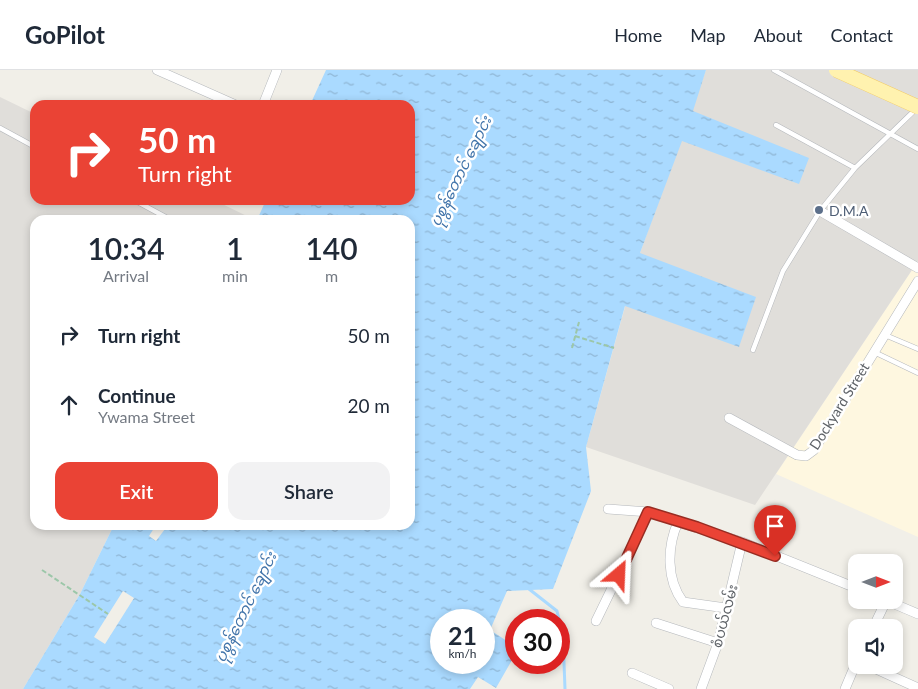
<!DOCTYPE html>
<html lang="en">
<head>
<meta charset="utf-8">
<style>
  body { margin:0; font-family:Lato,"Noto Sans Myanmar",sans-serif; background:#f2f2f3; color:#1f2937; height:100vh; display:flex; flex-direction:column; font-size:19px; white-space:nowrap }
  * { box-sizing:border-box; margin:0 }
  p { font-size:16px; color:#747a83 }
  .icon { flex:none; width:28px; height:28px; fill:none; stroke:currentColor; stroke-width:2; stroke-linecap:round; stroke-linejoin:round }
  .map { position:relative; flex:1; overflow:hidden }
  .sheet { position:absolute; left:30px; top:145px; width:385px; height:315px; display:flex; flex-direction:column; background:#fff; border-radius:15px; box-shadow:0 2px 8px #0003 }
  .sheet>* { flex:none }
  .top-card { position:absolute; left:30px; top:30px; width:385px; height:105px; border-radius:15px; box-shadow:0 2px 8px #0003; background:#ea4335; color:#fff; overflow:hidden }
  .needle { width:32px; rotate:90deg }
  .buttons { position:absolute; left:848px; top:484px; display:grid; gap:10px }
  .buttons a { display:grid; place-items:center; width:55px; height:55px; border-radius:10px; background:#fff; box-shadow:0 2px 8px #0003; font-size:25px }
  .speed { position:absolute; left:430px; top:539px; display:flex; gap:10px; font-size:25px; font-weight:700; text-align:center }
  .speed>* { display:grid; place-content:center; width:65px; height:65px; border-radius:50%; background:#fff; box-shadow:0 2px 8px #0003; line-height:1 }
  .speed small { font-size:12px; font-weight:400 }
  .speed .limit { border:8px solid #d22; background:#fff; color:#111 }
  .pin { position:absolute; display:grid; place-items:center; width:42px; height:42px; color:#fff; margin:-51px -21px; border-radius:50% 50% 50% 0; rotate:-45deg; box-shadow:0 0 5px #0007 }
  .pin .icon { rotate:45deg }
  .me { position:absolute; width:55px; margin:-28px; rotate:26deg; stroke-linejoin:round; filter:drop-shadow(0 0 4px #0008) }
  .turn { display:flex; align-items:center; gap:18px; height:105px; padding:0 25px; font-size:22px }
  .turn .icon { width:65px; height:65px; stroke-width:2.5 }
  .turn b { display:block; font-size:35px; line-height:42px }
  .eta { display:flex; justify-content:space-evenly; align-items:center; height:85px; text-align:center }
  .eta b { font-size:30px; font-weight:600; line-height:35px }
  .cta { display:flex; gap:10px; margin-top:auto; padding:10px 25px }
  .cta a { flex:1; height:58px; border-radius:15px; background:#ea4335; color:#fff; font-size:20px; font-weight:600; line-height:58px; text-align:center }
  .cta a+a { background:#f2f2f3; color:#1f2937 }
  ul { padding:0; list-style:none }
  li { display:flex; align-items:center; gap:15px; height:70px; padding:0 25px }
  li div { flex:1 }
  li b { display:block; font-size:19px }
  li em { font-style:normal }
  header { display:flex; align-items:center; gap:30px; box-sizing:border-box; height:70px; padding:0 25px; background:#fff; border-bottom:1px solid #e0e1e3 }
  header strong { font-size:24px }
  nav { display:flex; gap:28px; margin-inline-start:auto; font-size:18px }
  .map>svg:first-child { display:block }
  .commercial { fill:#fef7e0 }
  .industrial { fill:#e0deda }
  .water { fill:url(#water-ripples); fill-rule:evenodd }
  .pier { fill:#f1efe8 }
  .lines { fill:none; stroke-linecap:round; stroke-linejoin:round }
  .stream { stroke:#aadaff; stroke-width:3 }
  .service-casing { stroke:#b5b8bc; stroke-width:5.5 }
  .minor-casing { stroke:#b5b8bc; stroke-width:10 }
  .path { stroke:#9cc7a9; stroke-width:2; stroke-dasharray:5 2.5; stroke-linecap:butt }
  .service { stroke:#fff; stroke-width:4.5 }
  .minor { stroke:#fff; stroke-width:9 }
  .primary-bridge-casing { stroke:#f2c960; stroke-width:15; stroke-linecap:butt }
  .primary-bridge { stroke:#fff2af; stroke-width:14 }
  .route-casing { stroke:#982c22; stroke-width:12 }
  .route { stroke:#ea4335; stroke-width:9 }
  .service-dot { fill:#5c6f8a; stroke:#fff; stroke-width:2 }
  .labels { text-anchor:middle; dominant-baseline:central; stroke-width:5; stroke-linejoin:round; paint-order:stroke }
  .service-label { font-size:14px; fill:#4e5e75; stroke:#fff; text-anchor:start }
  .street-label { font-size:14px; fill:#5f6368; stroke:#fff }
  .water-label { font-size:15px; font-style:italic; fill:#4174aa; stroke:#fff }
</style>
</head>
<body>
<header>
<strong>GoPilot</strong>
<nav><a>Home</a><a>Map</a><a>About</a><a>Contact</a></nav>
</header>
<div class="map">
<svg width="918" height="619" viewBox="0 0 918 619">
  <defs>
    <pattern id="water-ripples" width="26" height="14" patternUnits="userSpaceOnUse" patternTransform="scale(1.25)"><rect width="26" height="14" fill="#aadaff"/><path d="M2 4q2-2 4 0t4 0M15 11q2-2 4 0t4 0" fill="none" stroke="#8eb4d2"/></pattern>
  </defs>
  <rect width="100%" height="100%" fill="#f1efe8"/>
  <!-- commercial -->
  <path class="commercial" d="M918,191V467L776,404Z"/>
  <!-- industrial -->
  <path class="industrial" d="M706,0H918V191L755,435L586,377L640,183Z
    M0,27L35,44V130H214L255,150H35V455H114L80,524L23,619H0Z"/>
  <!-- water -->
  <path class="water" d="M326,0H706L693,41L809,88L799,114L682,71L640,183L756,227L739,277L625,236L586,377L591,421L553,519L507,521L490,560L516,577V583L496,618L478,607L470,619H23L80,524L114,455H410V150H257L266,130H410V35H310ZM441,550H484V592H441Z"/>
  <!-- pier -->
  <path class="pier" d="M156,455H168L156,471L149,466Z
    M123,521L134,528L105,574L94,567Z"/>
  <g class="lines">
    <!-- stream -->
    <path class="stream" d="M529,519L557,541L563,566L565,619"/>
    <defs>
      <path id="service" d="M774,0L918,79
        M776,55L855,98
        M0,58L35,77
        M134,130L171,150
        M885,265L918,279
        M753,280L783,201L820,141L855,98L917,38
        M874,282L918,303"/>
      <path id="minor" d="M157,0L236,35
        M263,35L277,0
        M820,141L918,198
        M729,348L797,385L806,386L814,380L918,211
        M608,439L649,442L678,452
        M885,530L918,544
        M726,538L683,532C666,509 667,477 678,452L742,472L856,518
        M596,551L649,442
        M656,553L718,573
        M873,558L886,531
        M867,595L918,618
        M632,603L669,619
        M701,619L718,573L742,472
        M845,619L856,593"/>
    </defs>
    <!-- service casing -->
    <use href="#service" class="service-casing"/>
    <!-- minor casing -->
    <use href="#minor" class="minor-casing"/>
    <!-- path -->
    <path class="path" d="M575,266L614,278
      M572,278L579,252
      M42,500L108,544"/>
    <!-- service -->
    <use href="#service" class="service"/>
    <!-- minor -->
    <use href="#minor" class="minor"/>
    <defs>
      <path id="primary-bridge" d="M836,0L918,37"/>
    </defs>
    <!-- primary-bridge casing -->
    <use href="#primary-bridge" class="primary-bridge-casing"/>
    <!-- primary-bridge -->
    <use href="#primary-bridge" class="primary-bridge"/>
  </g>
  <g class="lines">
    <defs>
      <path id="route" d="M619,505L648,442L697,457L775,486"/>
    </defs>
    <!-- route casing -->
    <use href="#route" class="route-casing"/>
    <!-- route -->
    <use href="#route" class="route"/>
  </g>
  <!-- markers -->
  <circle class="service-dot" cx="819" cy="140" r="5"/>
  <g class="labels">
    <!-- service labels -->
    <g class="service-label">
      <text x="829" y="140">D.M.A</text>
    </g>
    <!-- street labels -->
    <g class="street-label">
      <text transform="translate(839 336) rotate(-58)">Dockyard Street</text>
      <text transform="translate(724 546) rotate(-75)">စံပယ်လမ်း</text>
    </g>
    <!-- water labels -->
    <g class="water-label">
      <text transform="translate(460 101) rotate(-64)">ပုစွန်တောင် ချောင်း</text>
      <text transform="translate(245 537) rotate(-64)">ပုစွန်တောင် ချောင်း</text>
    </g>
  </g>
</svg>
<div class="buttons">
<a><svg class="needle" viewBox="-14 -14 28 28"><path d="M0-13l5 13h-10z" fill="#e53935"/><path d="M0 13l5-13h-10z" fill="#747a83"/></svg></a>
<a><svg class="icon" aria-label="sound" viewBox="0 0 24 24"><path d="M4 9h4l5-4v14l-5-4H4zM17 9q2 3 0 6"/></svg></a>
</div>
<div class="speed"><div>21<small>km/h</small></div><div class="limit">30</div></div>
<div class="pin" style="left:775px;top:486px;background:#d93025"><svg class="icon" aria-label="arrive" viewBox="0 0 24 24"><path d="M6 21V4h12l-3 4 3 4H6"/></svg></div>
<svg class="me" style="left:619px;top:505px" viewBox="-20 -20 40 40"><path d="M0-17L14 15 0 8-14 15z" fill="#ea4335" stroke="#fff" stroke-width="4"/></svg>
<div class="top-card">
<div class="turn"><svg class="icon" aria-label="right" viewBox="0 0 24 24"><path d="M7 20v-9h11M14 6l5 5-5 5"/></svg><div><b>50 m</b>Turn right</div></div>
</div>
<section class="sheet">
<div class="eta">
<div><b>10:34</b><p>Arrival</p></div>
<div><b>1</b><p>min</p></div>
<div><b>140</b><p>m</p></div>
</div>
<ul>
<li><svg class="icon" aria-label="right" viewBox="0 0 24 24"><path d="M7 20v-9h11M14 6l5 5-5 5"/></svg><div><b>Turn right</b></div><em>50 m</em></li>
<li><svg class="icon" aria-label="ahead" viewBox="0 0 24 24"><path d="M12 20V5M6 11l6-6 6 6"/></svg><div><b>Continue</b><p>Ywama Street</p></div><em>20 m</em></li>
</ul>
<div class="cta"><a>Exit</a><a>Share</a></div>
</section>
</div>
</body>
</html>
